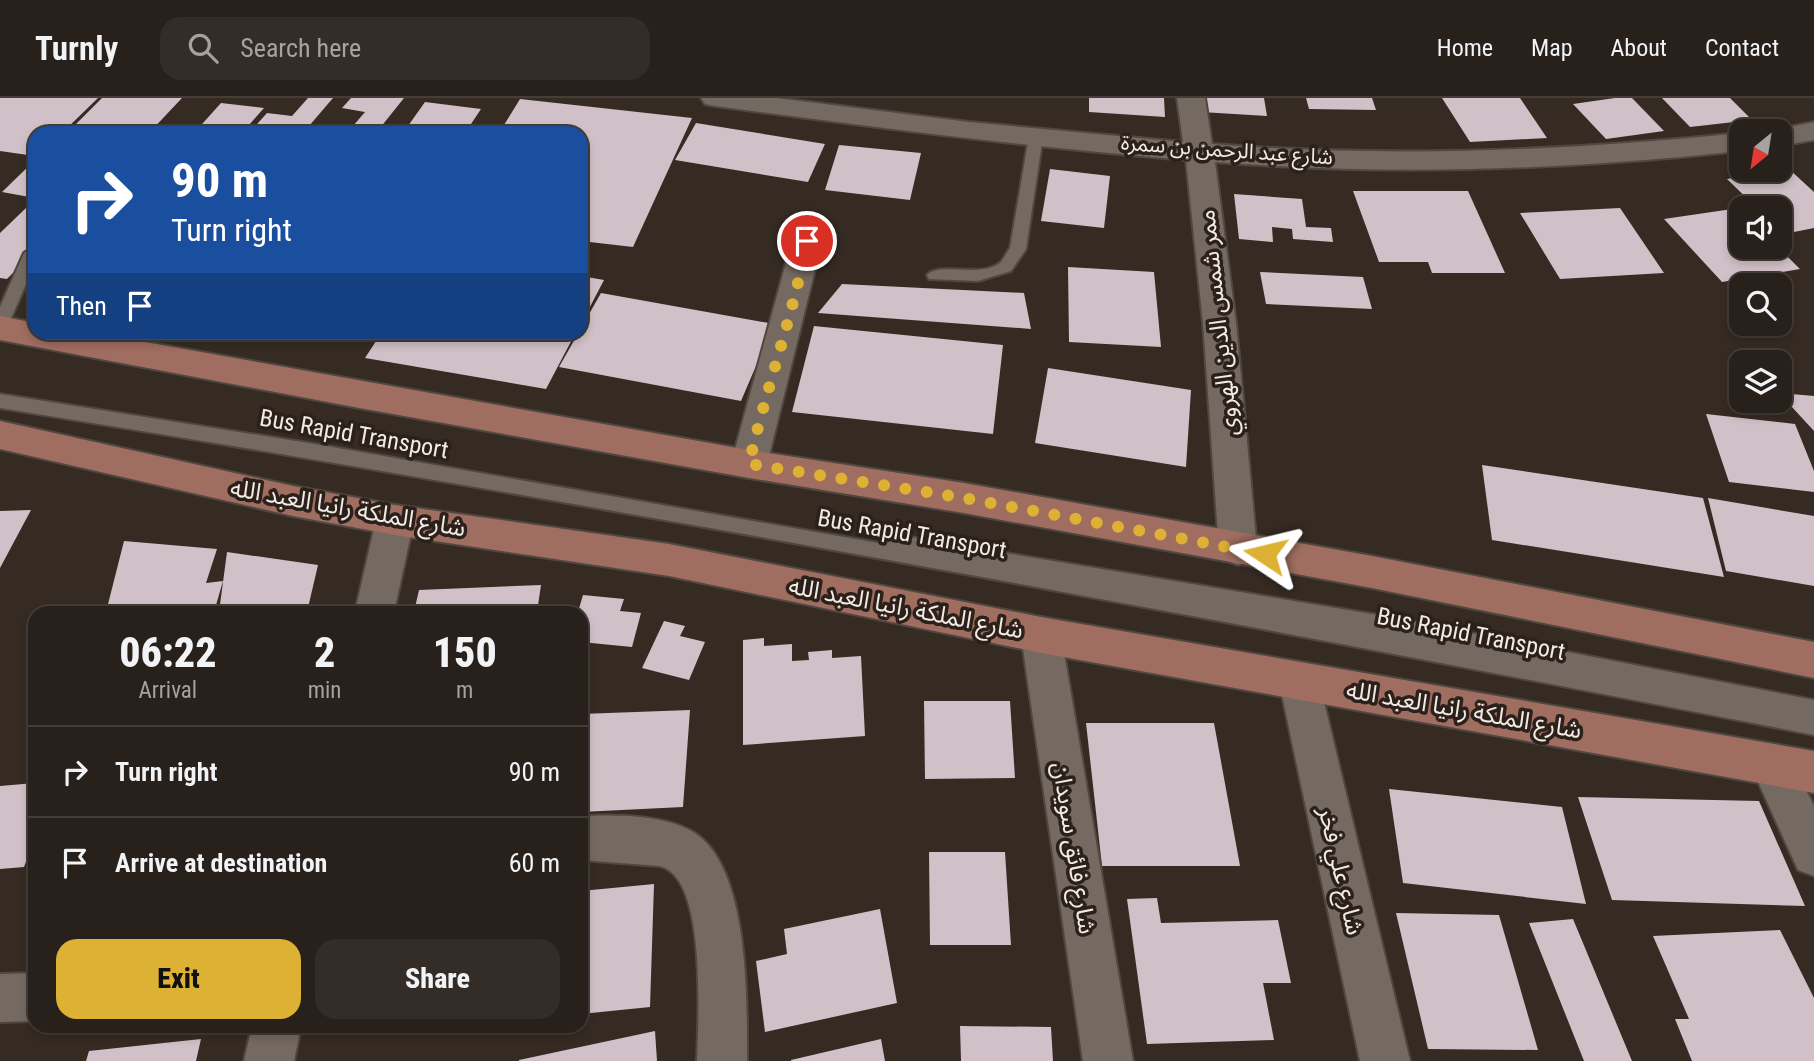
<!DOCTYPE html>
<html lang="en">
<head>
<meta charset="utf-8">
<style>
  body { margin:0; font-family:"Roboto Condensed","Noto Sans Arabic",sans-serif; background:#342d27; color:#f1f3f6; height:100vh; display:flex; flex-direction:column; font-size:26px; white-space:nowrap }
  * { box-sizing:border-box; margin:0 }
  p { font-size:23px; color:#a5a3a2 }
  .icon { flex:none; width:38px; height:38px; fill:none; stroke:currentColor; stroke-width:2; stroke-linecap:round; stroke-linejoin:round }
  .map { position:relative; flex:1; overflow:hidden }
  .panel { position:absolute; left:28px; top:508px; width:560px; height:427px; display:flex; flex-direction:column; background:#28201a; border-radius:21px; box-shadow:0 4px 10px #0003,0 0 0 2px #443e39 }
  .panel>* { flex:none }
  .hud { position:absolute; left:28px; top:28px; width:560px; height:214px; border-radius:21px; box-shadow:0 4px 10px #0003,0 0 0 2px #443e39; background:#1a4fa0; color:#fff; overflow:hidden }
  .needle { width:46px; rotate:210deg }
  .fabs { position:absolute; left:1729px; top:21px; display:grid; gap:14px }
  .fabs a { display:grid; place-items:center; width:63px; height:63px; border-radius:14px; background:#28201a; box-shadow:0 4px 10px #0003,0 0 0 2px #443e39; font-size:35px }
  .pin { position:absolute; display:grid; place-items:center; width:60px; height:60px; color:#fff; margin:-30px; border:4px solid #fff; border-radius:50%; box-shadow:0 2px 7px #0007 }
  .me { position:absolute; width:77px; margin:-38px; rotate:280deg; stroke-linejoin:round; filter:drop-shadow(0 0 5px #0008) }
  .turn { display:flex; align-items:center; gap:24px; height:147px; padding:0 28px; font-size:32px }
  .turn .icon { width:91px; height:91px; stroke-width:2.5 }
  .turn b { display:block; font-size:49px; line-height:60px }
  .then { display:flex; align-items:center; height:66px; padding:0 28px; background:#0003; gap:14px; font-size:26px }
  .eta { display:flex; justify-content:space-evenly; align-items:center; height:119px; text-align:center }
  .eta b { font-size:42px; font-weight:800; line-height:49px }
  .cta { display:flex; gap:14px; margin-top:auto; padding:14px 28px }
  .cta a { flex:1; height:80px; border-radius:21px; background:#ddb133; color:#111; font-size:28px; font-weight:800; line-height:80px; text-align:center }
  .cta a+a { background:#342d27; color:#f1f3f6 }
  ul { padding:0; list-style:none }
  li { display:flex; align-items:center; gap:21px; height:91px; padding:0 28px; border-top:2px solid #443e39 }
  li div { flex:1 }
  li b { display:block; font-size:26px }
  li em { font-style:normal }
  header { display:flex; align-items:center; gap:42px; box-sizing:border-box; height:98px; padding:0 35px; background:#28201a; border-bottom:2px solid #443e39 }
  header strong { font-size:33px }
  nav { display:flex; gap:38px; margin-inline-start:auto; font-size:24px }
  .search { width:490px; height:63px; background:#342d27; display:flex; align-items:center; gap:18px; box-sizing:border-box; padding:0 24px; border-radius:21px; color:#a5a3a2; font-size:26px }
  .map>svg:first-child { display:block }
  .building { fill:#d0c0c7 }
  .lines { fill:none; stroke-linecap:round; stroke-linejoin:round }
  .lane-casing { stroke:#4f4740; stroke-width:4 }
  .street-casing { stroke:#4f4740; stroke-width:4 }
  .primary-casing { stroke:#4f4740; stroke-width:4 }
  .lane { fill:#756a61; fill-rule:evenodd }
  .street { fill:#756a61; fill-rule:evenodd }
  .primary { fill:#a06d61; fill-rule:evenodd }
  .route { stroke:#ddb133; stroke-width:12; stroke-dasharray:0 21.6 }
  .labels { text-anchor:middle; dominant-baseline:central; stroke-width:7; stroke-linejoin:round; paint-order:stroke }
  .far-street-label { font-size:21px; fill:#f1eae5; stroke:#2b211a }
  .street-label { font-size:24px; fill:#f1eae5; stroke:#2b211a }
</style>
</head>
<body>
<header>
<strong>Turnly</strong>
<div class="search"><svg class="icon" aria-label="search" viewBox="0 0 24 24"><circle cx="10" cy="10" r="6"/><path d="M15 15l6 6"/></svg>Search here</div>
<nav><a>Home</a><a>Map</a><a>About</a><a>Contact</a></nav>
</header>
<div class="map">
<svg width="1814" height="963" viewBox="0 0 1814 963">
  <rect width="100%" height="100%" fill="#352b23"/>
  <!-- building -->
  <path class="building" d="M0,0H98L62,35H35V58L0,53Z
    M102,0H182L149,35H67Z
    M308,0H333L303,35H249L267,15L292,18Z
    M351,0H404L376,35H347L365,14L342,10Z
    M1089,0H1164L1165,19L1089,14Z
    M1199,0H1264L1267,18L1201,14Z
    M1306,0H1372L1376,12L1309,11Z
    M1442,0H1520L1547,40L1470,44Z
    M1615,0H1632L1664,33L1606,41L1573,6Z
    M1662,0H1730L1752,22L1690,29Z
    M520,1L692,20L633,149L581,143V35H499Z
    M425,4L481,11L465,35H403Z
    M221,5L264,10L242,35H194Z
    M696,25L825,46L808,84L675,62Z
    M839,47L921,55L910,102L825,92Z
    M35,62V100L2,94Z
    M1050,71L1110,78L1104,130L1041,123Z
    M1789,71L1814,94V130L1784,136L1780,132V110H1757L1727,81Z
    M1353,93H1468L1505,175H1432L1428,164H1379Z
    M1234,96L1302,101L1306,129L1331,130L1333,144L1293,141L1292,131L1272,129L1273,144L1239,141Z
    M26,110L35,111V152L7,181L0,180V135Z
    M1620,110L1664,175L1560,181L1520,115Z
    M1739,110L1741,149H1778L1800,171L1722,184L1664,121Z
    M1068,169L1154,174L1161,249L1069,244Z
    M1260,174L1363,179L1372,211L1266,206Z
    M581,178L604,182L581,226Z
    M842,186L1024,195L1031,231L818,215Z
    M601,195L774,226L741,303L559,269Z
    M814,228L1003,247L993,336L792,314Z
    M300,234H357L351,244Z
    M382,234H576L546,291L365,260Z
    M1048,270L1191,292L1186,369L1035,345Z
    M1780,295L1814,298V333L1780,296Z
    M1706,316L1795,326L1814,373V394L1729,384Z
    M1482,367L1703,400L1724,479L1492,442Z
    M1708,400L1814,418V488L1726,473Z
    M31,412L0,470V413Z
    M124,443L217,451L206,485L223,483L214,514H106Z
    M227,454L318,467L307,514H219Z
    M541,487L537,514H414L419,492Z
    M583,497L624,501L620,513L641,515L632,549L581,544V514H578Z
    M664,523L685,528L680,538L705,544L689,582L642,570Z
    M764,540V548L792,546V563L809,562L808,554L832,552V560L861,558L865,638L743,647V542Z
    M924,603H1010L1015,680L925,681Z
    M690,612L683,709L581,714V616Z
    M1086,625H1214L1240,768H1102Z
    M35,685V740L24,769L0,771V688Z
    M1389,691L1562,709L1586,806L1403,785Z
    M1578,699L1759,703L1805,808L1612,802Z
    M929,754H1005L1011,847H930Z
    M654,786L650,909L581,916V793Z
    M1157,800L1161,825L1278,822L1291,885H1263L1274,942L1147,946L1127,801Z
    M880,811L897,905L765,934L756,863L787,856L784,831Z
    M1396,815L1499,817L1538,952L1428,951Z
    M1573,821L1632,963H1584L1529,825Z
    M1780,832L1814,900V963H1692L1675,921H1689L1653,838Z
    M960,928L1051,929L1053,963H961Z
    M655,933L657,963H519V962Z
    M201,941L196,963H86L89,953Z
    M881,941L885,963H791V962Z"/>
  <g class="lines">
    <defs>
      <path id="lane" d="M1036,34L1043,38L1026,151L1011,173L978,183L929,181L927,177C939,163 982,181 1001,164C1004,160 1007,154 1010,150L1029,38Z
        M32,150L35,151V166L8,227L0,233V209L24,155Z
        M0,296L321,347L884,446L885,438L892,436L1378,517L1814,602V637C1211,519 607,407 0,310Z"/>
      <path id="street" d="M701,0H777L969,24L1183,44L1177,0H1205L1212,46C1389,60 1565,53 1741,35V53C1566,72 1390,78 1215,64L1236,225L1257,451L1251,462L1238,467L1225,462L1219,451L1203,225L1186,62C1028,49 872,29 715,8L705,6Z
        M1814,24V42L1780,48V33H1770Z
        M807,133L818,136L822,143L767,366L762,376L749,380L736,376L731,366L792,143L796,136Z
        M395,407L408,411L414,422L394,514H355L376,422L382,411Z
        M1041,519L1055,525L1061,537L1133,963H1083L1021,537L1027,525Z
        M1299,564L1313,570L1319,583L1410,963H1360L1279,583L1285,570Z
        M1771,646L1786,652L1814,708V778L1798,772L1750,666L1756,652Z
        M581,718C615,717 663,716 693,734C750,768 747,904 747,963H697C698,925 708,777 659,768L581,762Z
        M35,875V923L0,924V876Z
        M252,928H301L294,963H244Z"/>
      <path id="primary" d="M0,218L35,225V234H89L749,352L964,385L1372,458L1814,544V580L1372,490L964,415L749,380L354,309L0,242Z
        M0,323L293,388L395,407L669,446L1041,519L1814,653V695L1041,555L669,478L395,437L293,418L0,351Z"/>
    </defs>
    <!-- lane casing -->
    <use href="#lane" class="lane-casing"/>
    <!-- street casing -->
    <use href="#street" class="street-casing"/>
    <!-- primary casing -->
    <use href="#primary" class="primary-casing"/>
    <!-- lane -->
    <use href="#lane" class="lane"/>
    <!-- street -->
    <use href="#street" class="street"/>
    <!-- primary -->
    <use href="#primary" class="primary"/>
  </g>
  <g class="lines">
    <!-- route -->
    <path class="route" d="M807,143C793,218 766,291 749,366L964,400L1265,456"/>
  </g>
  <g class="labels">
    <!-- far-street labels -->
    <g class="far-street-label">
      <text transform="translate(1227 52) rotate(4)">شارع عبد الرحمن بن سمرة</text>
    </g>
    <!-- street labels -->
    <g class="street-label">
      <text transform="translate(1218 225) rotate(-96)">ممر شمس الدين الهروي</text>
      <text transform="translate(354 336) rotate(10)">Bus Rapid Transport</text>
      <text transform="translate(348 410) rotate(10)">شارع الملكة رانيا العبد الله</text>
      <text transform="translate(912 436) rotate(10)">Bus Rapid Transport</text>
      <text transform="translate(906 510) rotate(11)">شارع الملكة رانيا العبد الله</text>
      <text transform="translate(1471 536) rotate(11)">Bus Rapid Transport</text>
      <text transform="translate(1464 612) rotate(10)">شارع الملكة رانيا العبد الله</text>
      <text transform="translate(1074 750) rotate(81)">شارع فائق سويدان</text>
      <text transform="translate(1341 773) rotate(77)">شارع علي فخر</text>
    </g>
  </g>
</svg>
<div class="fabs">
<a><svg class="needle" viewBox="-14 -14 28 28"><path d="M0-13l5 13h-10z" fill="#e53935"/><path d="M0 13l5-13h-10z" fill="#a5a3a2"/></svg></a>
<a><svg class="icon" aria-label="sound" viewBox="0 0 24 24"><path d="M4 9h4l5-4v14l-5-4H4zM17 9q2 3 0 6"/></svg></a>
<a><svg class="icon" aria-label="search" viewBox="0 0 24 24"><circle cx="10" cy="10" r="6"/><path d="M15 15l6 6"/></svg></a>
<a><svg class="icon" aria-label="layers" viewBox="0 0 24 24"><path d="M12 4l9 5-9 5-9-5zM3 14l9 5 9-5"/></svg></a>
</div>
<div class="pin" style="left:807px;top:143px;background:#d93025"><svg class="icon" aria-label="arrive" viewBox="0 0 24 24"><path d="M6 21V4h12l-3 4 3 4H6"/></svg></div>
<svg class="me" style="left:1265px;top:456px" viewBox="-20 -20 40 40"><path d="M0-17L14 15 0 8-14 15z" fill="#ddb133" stroke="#fff" stroke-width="4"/></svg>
<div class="hud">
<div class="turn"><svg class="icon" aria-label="right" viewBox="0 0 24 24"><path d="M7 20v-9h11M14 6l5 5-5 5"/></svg><div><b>90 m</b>Turn right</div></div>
<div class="then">Then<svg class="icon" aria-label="arrive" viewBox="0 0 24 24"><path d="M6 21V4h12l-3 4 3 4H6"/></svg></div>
</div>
<section class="panel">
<div class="eta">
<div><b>06:22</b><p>Arrival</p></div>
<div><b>2</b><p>min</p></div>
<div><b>150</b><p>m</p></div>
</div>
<ul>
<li><svg class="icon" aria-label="right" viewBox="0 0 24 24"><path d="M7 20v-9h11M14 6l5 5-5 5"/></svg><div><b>Turn right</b></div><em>90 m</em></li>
<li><svg class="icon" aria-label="arrive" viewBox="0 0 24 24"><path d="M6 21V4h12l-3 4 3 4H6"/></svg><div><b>Arrive at destination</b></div><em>60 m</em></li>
</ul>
<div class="cta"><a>Exit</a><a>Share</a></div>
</section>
</div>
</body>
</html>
